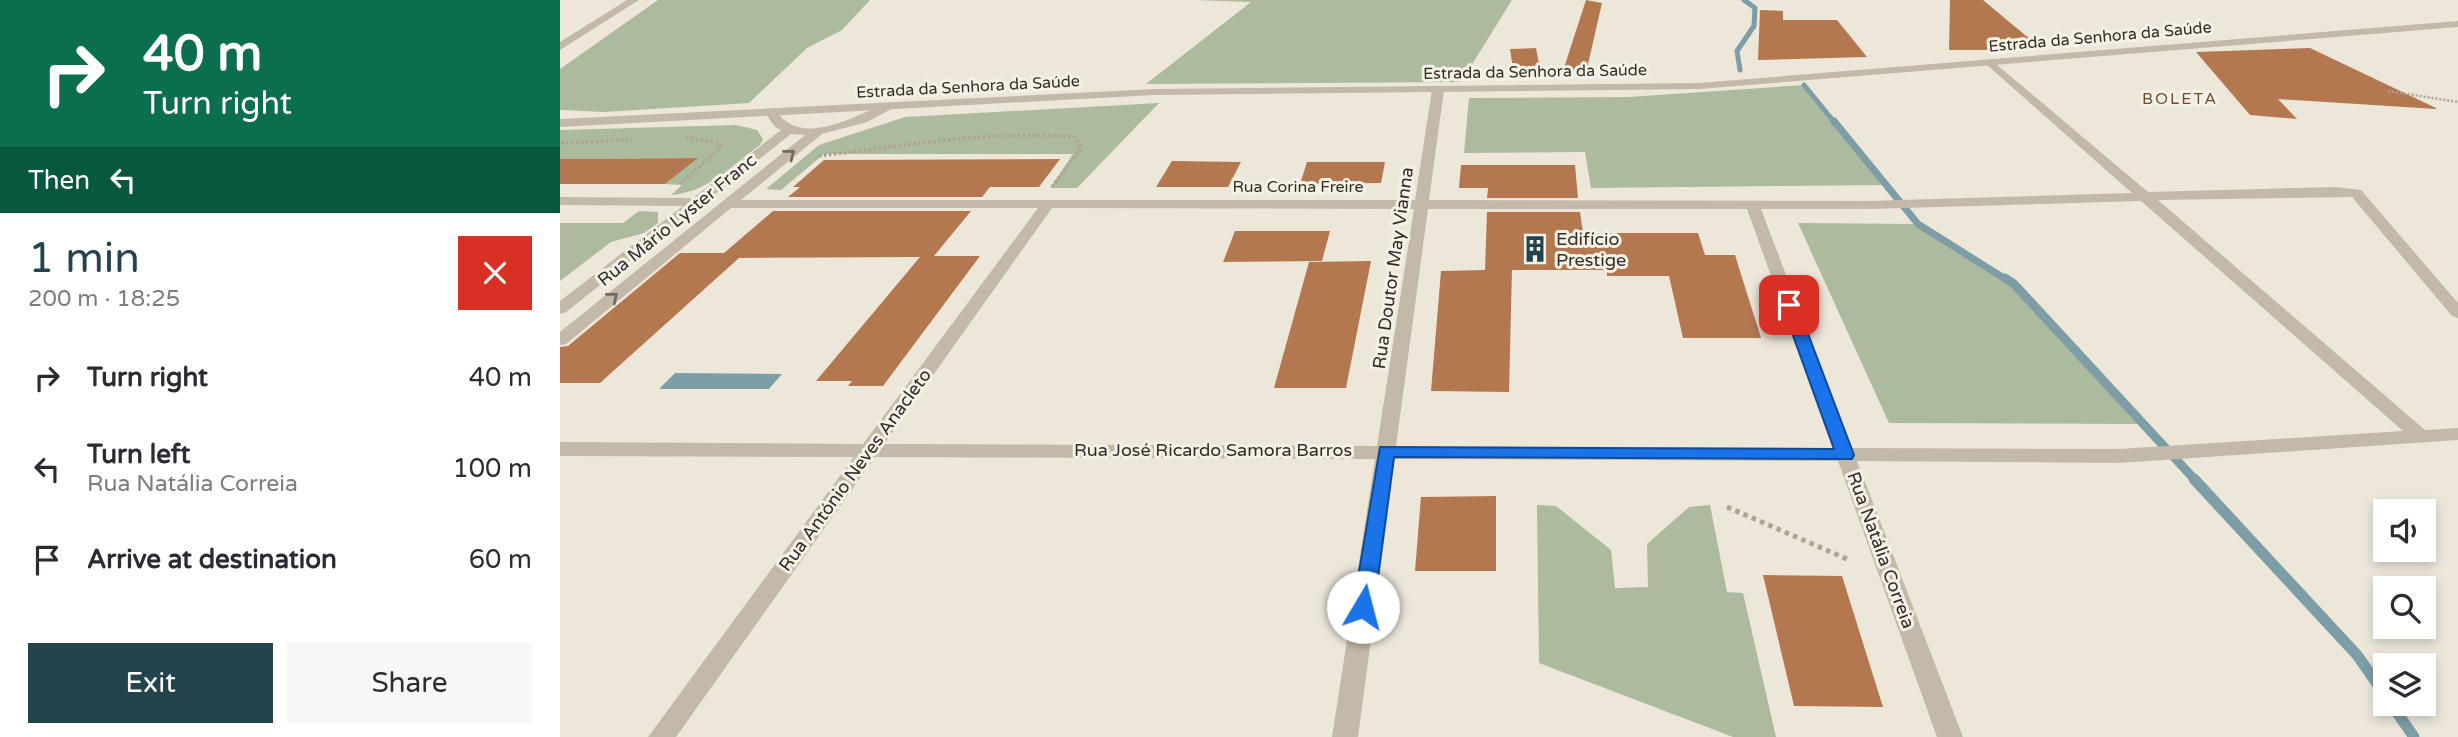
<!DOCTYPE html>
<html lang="en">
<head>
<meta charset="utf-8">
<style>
  body { margin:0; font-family:"Varela Round",sans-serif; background:#f7f7f7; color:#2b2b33; height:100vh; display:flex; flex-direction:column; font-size:26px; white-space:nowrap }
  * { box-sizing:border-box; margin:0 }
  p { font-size:23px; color:#7c7c81 }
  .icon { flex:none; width:38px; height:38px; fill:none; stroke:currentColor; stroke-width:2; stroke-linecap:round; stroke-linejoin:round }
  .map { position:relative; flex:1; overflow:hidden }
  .details { display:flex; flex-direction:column; background:#fff; width:560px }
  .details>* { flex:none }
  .guide { background:#0b6e4f; color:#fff; overflow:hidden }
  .buttons { position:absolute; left:1813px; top:499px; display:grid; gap:14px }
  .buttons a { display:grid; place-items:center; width:63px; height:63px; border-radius:0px; background:#fff; box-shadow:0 4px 10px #0003; font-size:35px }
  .pin { position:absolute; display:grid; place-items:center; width:60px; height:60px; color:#fff; margin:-30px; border-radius:14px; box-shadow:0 4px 10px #0006 }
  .me { position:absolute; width:77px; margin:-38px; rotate:8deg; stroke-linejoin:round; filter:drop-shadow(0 0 5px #0008) }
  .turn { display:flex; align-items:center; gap:24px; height:147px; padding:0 28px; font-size:32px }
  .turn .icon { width:91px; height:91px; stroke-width:2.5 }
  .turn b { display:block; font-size:49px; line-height:60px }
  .then { display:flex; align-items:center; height:66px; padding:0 28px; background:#0003; gap:14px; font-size:26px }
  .round { display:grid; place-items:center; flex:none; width:74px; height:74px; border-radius:0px; background:#f7f7f7 }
  .overview { display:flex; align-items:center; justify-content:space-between; height:119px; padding:0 28px }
  h1 { font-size:42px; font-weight:600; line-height:52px; color:#23444d }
  .primary-button { display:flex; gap:14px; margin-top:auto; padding:14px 28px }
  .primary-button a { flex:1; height:80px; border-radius:0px; background:#23444d; color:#fff; font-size:28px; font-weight:600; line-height:80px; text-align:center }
  .primary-button a+a { background:#f7f7f7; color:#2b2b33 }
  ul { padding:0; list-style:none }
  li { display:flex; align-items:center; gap:21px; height:91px; padding:0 28px }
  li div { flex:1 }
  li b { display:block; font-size:26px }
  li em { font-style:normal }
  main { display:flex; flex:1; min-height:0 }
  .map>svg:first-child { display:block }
  .green { fill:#acba9d }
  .water { fill:#7d9ea6 }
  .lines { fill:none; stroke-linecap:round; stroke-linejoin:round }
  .stream-far3 { stroke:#7d9ea6; stroke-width:5 }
  .stream-far2 { stroke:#7d9ea6; stroke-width:7 }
  .stream-far1 { stroke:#7d9ea6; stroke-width:9 }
  .stream { stroke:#7d9ea6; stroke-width:11 }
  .building { fill:#b47851 }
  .path-far2 { stroke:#afa393; stroke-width:2.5; stroke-dasharray:2 2; stroke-linecap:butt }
  .path-far1 { stroke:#afa393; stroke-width:3.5; stroke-dasharray:2.5 2.5; stroke-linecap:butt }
  .path { stroke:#afa393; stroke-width:5; stroke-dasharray:4.5 4.5; stroke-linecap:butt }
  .minor { fill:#c3b9a8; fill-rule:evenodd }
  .tertiary { fill:#c3b9a8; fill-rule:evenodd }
  .oneway { stroke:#736b61 }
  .route { fill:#1a73e8; stroke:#114b97; stroke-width:2 }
  .labels { text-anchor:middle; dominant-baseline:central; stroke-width:6; stroke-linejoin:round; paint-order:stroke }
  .far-street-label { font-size:16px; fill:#322c27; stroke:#f6f1e6 }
  .far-neighbourhood-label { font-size:16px; letter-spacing:2px; fill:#75482c; stroke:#f6f1e6 }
  .street-label { font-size:18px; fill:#322c27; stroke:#f6f1e6 }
  .poi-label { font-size:18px; fill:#322c27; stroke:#f6f1e6; text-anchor:start }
</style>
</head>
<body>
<main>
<section class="details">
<div class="guide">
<div class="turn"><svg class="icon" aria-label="right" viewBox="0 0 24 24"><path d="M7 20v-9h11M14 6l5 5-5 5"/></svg><div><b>40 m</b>Turn right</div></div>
<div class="then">Then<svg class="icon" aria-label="left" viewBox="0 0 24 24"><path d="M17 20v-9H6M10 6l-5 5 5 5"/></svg></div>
</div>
<div class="overview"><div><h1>1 min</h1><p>200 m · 18:25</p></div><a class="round" style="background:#d93025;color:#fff"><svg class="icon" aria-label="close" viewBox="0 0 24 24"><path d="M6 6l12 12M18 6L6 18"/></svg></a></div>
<ul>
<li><svg class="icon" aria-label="right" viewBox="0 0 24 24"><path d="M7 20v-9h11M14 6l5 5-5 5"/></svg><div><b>Turn right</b></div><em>40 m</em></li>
<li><svg class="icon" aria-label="left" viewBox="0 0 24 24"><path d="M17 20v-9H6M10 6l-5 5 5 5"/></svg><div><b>Turn left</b><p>Rua Natália Correia</p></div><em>100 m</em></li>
<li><svg class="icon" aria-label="arrive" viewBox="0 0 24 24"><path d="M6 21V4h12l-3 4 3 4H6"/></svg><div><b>Arrive at destination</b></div><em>60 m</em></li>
</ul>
<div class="primary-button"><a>Exit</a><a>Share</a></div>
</section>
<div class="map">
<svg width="1898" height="737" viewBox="0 0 1898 737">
  <rect width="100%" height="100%" fill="#ede7da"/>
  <!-- green -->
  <path class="green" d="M98,0H310L282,30L247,48L189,103L44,112L0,110V69Z
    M636,0H952L901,82L586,84L691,2Z
    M1244,85L1325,185L1031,188L1025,152L904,153L909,98L1069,97Z
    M599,103L517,188H490L513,154H264L221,190L206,189L259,145L345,117Z
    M176,125L197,130L203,139L200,145C173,165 147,193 111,195L122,185L105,184L137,158L0,159V130Z
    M79,211L98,212V223L84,233L51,242L0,281V223H63Z
    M1238,223L1358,224L1454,284L1585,424L1329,423Z
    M977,505L996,506L1051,550L1055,588L1088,587L1087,544L1129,507L1150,505L1167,592L1183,593L1216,737H1173L979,663Z"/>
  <!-- water -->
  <path class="water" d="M115,373L222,374L209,389H99Z"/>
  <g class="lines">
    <!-- stream-far3 -->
    <path class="stream-far3" d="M1180,70L1177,51L1194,26L1195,8L1184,0
      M1244,85L1275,123"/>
    <!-- stream-far2 -->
    <path class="stream-far2" d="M1274,121L1358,224L1447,280"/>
    <!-- stream-far1 -->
    <path class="stream-far1" d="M1445,278L1454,284L1636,481"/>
    <!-- stream -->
    <path class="stream" d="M1634,479L1797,655L1825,695
      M1831,704L1854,737"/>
  </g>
  <!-- building -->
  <path class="building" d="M1026,0L1042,3L1026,73L1002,74Z
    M1390,0H1423L1483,50H1389Z
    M1200,10L1223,11V20H1277L1307,57L1198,60Z
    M976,48L981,74L954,75L950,49Z
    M1750,48L1876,108V109L1718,99L1737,119L1690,115L1636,52Z
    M138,158L105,184H0V159Z
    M500,159L479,187H430L422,197H228L240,187H233L264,160Z
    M612,161L681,162L668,187H596Z
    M747,162H825L821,183L740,184Z
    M901,165H1015L1018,198H927L928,188H899Z
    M213,211H411L374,256H420L323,386H288L292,381H256L360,257L179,258L40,383H0V347L8,346L120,253H164Z
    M927,212H1020L1023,233H1138L1145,255H1175L1201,338H1123L1109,276H1047V270H952L949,392L871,391L881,271L925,270Z
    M675,231H770L762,261L663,262Z
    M811,261L786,388H714L749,262Z
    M936,496V571H855L861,497Z
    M1203,575L1282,576L1323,707L1234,706Z"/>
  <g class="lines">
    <!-- path-far2 -->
    <path class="path-far2" d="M1828,91L1898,102"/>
    <!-- path-far1 -->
    <path class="path-far1" d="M1,143L72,140
      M259,156C343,146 429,130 514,137L521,148L492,187
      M120,184L161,147L155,142L123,137"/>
    <!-- path -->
    <path class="path" d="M1167,507L1287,559"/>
    <!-- minor -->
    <path class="minor" d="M67,0H79L0,50V42Z
      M1430,59L1588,192L1776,187L1801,190L1898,303V318L1892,316L1792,197L1598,200L1865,430L1898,428V440L1559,463L1297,461L1403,737H1377L1278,461L835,459L798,737H772L815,459L315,457L116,737H88L294,457L0,456V442L303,444L478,208H171L6,344L0,345V332L245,135L231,134L6,312L0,314V301L123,206L0,205V197L133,198L221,130L215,127L205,113L207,110H215C243,150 295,114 329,103L335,107L307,122L262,134L181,200H855L872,90L878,87L884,90L869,200L1308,201L1572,193L1426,64L1425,62ZM1581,201L1843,431L1559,449L1292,448L1201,209H1308ZM492,208L854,209L817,446L324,444ZM868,209H1187L1273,448L836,446Z"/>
    <!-- tertiary -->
    <path class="tertiary" d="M1898,21V27L1139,89L595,95L0,127V119L595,89L1139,83Z"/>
  </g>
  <!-- one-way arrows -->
  <defs><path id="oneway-chevron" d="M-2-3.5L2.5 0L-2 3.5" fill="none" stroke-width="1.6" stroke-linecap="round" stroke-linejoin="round" transform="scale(1.75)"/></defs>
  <g class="oneway">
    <use href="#oneway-chevron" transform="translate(230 154) rotate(-39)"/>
    <use href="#oneway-chevron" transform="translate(53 297) rotate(-39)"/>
  </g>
  <!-- route -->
  <path class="route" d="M1229,300L1237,305L1294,455L1292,459L834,457L814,607L811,613L803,615L796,613L793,607L820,447L1274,449L1222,305Z"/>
  <!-- icons -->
  <defs>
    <symbol id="building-bare" viewBox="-9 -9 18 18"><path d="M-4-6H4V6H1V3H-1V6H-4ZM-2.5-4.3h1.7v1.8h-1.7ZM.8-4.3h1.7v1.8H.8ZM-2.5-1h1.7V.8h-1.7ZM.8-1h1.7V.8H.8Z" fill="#23444d" stroke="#f6f1e6" stroke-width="2.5" paint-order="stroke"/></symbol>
  </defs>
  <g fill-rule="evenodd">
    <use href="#building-bare" x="956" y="230" width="38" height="38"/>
  </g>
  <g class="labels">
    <!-- far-street labels -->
    <g class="far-street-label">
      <text transform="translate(1540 37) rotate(-5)">Estrada da Senhora da Saúde</text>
      <text transform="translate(975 72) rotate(-1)">Estrada da Senhora da Saúde</text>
      <text transform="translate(408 87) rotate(-3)">Estrada da Senhora da Saúde</text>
      <text x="738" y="187">Rua Corina Freire</text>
    </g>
    <!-- far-neighbourhood labels -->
    <g class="far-neighbourhood-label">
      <text x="1620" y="99">BOLETA</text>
    </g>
    <!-- street labels -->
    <g class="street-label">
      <text transform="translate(117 220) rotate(-39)">Rua Mário Lyster Franc</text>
      <text transform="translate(833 268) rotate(-82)">Rua Doutor May Vianna</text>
      <text x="653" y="450">Rua José Ricardo Samora Barros</text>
      <text transform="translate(295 470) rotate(-54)">Rua António Neves Anacleto</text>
      <text transform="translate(1321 550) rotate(70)">Rua Natália Correia</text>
    </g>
    <!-- poi labels -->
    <g class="poi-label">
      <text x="996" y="239">Edifício<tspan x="996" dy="21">Prestige</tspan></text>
    </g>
  </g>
</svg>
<div class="buttons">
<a><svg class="icon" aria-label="sound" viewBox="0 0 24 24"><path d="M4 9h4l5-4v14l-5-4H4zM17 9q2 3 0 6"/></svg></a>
<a><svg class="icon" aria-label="search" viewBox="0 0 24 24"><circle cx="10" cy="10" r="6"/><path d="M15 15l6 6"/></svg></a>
<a><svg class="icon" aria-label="layers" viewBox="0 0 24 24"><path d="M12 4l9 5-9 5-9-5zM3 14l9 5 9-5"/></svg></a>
</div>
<div class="pin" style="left:1229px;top:305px;background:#d93025"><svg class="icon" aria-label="arrive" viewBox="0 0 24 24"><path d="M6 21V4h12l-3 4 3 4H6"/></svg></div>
<svg class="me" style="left:803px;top:607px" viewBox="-20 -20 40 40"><circle r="19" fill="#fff"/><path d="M0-13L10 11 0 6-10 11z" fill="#1a73e8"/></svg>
</div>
</main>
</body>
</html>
